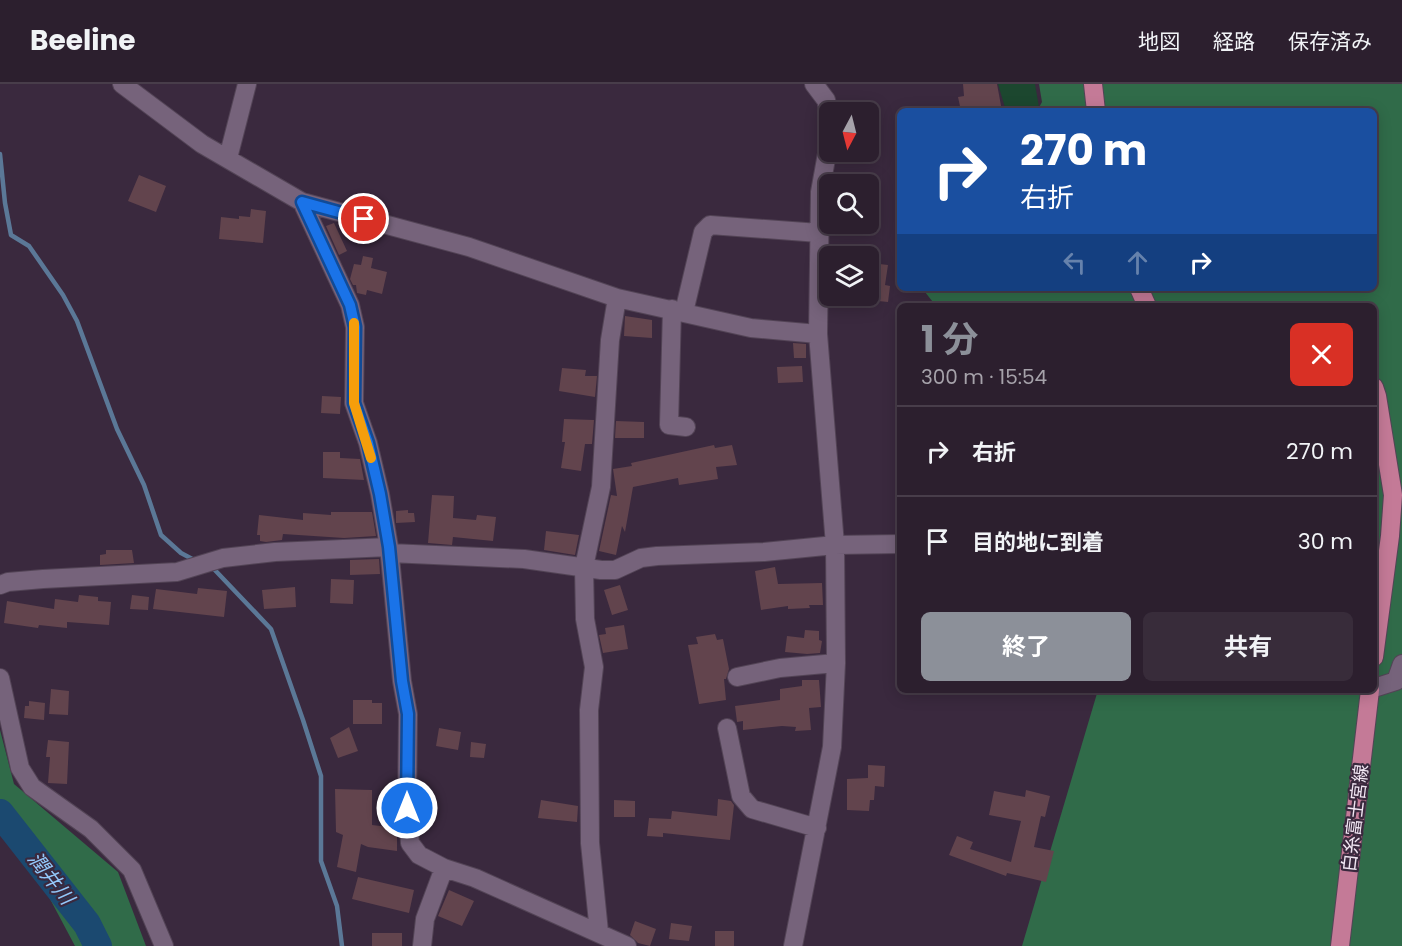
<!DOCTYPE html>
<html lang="ja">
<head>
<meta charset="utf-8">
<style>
  body { margin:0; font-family:Poppins,"Noto Sans JP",sans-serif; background:#382c3a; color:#f1f3f6; height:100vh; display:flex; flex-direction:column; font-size:22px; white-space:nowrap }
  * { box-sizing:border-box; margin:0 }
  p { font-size:20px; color:#a6a2aa }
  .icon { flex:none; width:33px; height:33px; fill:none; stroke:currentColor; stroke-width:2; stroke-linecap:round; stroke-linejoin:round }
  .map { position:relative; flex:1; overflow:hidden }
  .drawer { position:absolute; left:897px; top:219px; width:480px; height:390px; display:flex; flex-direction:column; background:#2c1f2e; border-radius:9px; box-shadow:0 3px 15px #0003,0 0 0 2px #483d4a }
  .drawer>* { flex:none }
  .banner { position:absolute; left:897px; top:24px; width:480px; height:183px; border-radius:9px; box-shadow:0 3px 15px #0003,0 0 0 2px #483d4a; background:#1a4fa0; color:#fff; overflow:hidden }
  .needle { width:39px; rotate:187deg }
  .buttons { position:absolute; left:819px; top:18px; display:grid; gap:12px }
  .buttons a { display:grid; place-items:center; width:60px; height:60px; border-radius:9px; background:#2c1f2e; box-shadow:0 3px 15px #0003,0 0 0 2px #483d4a; font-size:30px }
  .pin { position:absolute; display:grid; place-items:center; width:51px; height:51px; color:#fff; margin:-26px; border:3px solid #fff; border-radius:50%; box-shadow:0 2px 6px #0007 }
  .me { position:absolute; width:66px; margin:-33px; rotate:0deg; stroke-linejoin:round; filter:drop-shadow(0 0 4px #0008) }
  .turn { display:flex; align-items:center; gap:21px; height:126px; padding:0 24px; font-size:27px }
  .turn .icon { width:78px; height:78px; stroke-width:2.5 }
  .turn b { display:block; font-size:42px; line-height:51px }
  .lanes { display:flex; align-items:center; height:57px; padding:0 24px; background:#0003; justify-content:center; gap:30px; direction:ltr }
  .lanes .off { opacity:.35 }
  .round { display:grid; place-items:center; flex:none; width:63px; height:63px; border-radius:9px; background:#382c3a }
  .headline { display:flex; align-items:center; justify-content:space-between; height:102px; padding:0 24px }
  h1 { font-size:36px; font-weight:700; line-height:45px; color:#8c9099 }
  .cta { display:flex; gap:12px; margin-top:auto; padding:12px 24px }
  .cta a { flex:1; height:69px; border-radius:9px; background:#8c9099; color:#fff; font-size:24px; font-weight:700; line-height:69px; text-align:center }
  .cta a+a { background:#382c3a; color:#f1f3f6 }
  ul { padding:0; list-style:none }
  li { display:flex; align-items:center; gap:18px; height:90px; padding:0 24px; border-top:2px solid #483d4a }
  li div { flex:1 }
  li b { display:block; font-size:22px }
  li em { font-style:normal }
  header { display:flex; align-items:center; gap:36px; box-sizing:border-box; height:84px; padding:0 30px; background:#2c1f2e; border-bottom:2px solid #483d4a }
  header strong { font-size:28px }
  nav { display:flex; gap:33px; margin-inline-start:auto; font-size:21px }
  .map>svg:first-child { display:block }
  .green { fill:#1c472f }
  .forest { fill:#306b49 }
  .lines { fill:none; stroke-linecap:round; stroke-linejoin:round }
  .stream { stroke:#5b7897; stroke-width:4.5 }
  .river { stroke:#1b4970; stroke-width:28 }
  .building { fill:#62444d }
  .minor-casing { stroke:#534456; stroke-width:20 }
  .major-casing { stroke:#534456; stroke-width:20 }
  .minor { stroke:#76637b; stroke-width:18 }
  .major { stroke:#c47a97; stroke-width:18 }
  .route-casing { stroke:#114b97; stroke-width:15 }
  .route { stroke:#1a73e8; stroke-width:10 }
  .slow { stroke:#f59e0b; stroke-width:10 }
  .labels { text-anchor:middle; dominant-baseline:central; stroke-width:4.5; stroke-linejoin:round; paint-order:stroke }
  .street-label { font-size:18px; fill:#f1e6f3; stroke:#3a293e }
  .water-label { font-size:20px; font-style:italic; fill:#93c8fa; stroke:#3a293e }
</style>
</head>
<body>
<header>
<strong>Beeline</strong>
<nav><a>地図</a><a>経路</a><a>保存済み</a></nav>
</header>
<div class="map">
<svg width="1402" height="862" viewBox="0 0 1402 862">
  <rect width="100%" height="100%" fill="#3a293e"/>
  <!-- green -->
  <path class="green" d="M998,0H1035L1039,23L1006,27Z"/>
  <!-- forest -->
  <path class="forest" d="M1039,0H1402V862H1022L1098,606H1374V222H936L925,208V204H1374V27H1037L1042,18Z
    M0,646L14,700L118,788L146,862H75L0,721Z"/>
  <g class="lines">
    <!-- stream -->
    <path class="stream" d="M0,70L5,119L11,151L29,162L63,211L77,237L117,345L144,401L161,451L181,469L196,477
      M212,483L271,545L303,636L321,692V777L337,822L342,862"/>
    <!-- river -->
    <path class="river" d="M0,729L87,840L98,862"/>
  </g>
  <!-- building -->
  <path class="building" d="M963,0H997L1002,27H961L958,13L964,12Z
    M139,91L166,102L156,128L128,117Z
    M251,125L266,127L263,159L219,155L221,133L239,135V132L250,133Z
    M334,139L347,167L339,171L326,142Z
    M363,172L373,174L371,184L387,188L382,210L367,206L366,211L357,209L356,201H353L350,195L354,180L361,181Z
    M871,179L888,181L885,201L890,202L888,218L868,216V186H870Z
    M625,232L652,236V254L624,252Z
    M793,259L806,260V274H794Z
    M802,282L803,298L778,299L777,283Z
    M562,284L586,286L585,292H597L595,313L559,307Z
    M322,312L341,313L340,330L321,329Z
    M564,335L594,336L592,360H585L581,387L561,384L565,358H562Z
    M616,337L644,338V354H615Z
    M714,361L715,364L732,361L737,381L716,383L718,395L679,401L678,394L633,403L625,448L622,442L616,471L599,467L611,411L617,412L613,385L632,382L631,379Z
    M323,368H340V374L360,375L364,396L323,394Z
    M432,411L454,412L453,434L476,436L477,431L496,433L493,457L453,453L452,461L428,459Z
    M408,426V429H414L415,438L396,439V427Z
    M331,428H372L376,452L344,454L283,450L282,456L266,458L260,457V451H257L259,431L303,436V429L331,431Z
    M546,447L579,451L575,471L544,466Z
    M106,466H132L134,479L100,481V471L106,470Z
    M379,475L380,490L350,491V476Z
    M775,483L778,500L822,499L823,521H809L810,524L788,525V522L761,526L755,487Z
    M331,495L354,496L353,520L330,519Z
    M620,501L628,526L612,531L604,506Z
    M295,503L296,523L264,525L262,506Z
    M198,504L227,507L224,533L153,525L156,505L197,510Z
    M79,511L98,513V517L111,518L109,541L67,538V544L39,541L38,544L4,539L7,517L54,525L55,515L78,518Z
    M132,511L149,513L148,526L130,525Z
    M624,541L628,565L603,569L599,551L606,550L605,544Z
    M805,546L819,547V556L822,557L820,569L807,570L785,568L787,552L804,554Z
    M715,550L717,556L723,555L729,585L726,595H724L726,616L699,620L688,561L698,560L696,553Z
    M802,596H819L821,623L809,624L811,646L795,647L796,643L782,642L743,646V637L737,638L735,622L780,616V605L802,602Z
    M51,605L69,607L68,631L49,630Z
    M353,616H372V619H382V640H353Z
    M29,617L45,619L44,636L24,634L25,622H29Z
    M349,643L358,667L338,674L330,654Z
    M439,644L461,648L458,666L436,662Z
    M48,656L69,658L67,700L48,699L50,673H46Z
    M471,658L486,660L484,674L470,673Z
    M868,681L885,682L884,703L875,702L874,716H870L869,727L847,726V695L868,694Z
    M335,705L372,706V741L397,744V767L368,763L361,760L356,788L337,783L343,751L336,748Z
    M1026,706L1050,712L1045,733L1041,732L1034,763L1054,767L1046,798L1007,789L1006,792L949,771L957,752L973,758L970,765L1011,778L1021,737L989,731L994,707L1025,713Z
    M718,715L731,717L734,721L730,756L663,749V753L647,752L649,734L671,735L672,727L717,732Z
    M541,716L578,722L577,738L538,734Z
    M614,716L635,717V733H614Z
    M358,793L414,806L409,829L352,815Z
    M449,806L474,817L462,842L438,832Z
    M635,837L656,845L650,862L638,859L630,851Z
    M671,839L692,842L689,857L669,855Z
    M715,847H734V862H715Z
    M372,849H402V862H372Z"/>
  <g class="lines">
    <defs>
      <path id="minor" d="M122,0L202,60L302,118L350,221L355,243L354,319L368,359L380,410L389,463L402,597L408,630L407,724L410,759L419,771L444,784L475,794L627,862
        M814,0L826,16L830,33
        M228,74L247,0
        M302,118L469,163L617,214L751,244L818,250
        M672,225L669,341L686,343
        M684,228L703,148L710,141L819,149
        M390,469L524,475L601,486H615L641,474L657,472L764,468L835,461L900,460
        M0,501L8,498L43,495L177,488L223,474L275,468L389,463
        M737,593L780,584L836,579
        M0,594L20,684L32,703L91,745L132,786L164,862
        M1374,604L1396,597L1402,580
        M727,644L741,712L752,725L817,744
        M599,848L590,759L589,626L594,583L585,535L584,483L601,403L610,256L617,214
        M422,862L425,835L444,784
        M793,862L832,663L836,579L835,461L818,250L820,108L830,53"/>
      <path id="major" d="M1093,0L1096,27
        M1139,204L1147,222
        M1374,303L1377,312L1393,411L1390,452L1374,573
        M1340,862L1370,606"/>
    </defs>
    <!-- minor casing -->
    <use href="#minor" class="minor-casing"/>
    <!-- major casing -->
    <use href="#major" class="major-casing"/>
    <!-- minor -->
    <use href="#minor" class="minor"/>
    <!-- major -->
    <use href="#major" class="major"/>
  </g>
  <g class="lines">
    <defs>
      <path id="route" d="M364,135L302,118L350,221L355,243L354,319L368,359L380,410L389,463L402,597L408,630L407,724"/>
    </defs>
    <!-- route casing -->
    <use href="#route" class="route-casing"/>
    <!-- route -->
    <use href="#route" class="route"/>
    <!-- slow -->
    <path class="slow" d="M354,239V319L371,374"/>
  </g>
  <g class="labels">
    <!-- street labels -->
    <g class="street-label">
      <text transform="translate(1355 734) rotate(-83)">白糸富士宮線</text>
    </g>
    <!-- water labels -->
    <g class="water-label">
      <text transform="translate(51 794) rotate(52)">潤井川</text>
    </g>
  </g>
</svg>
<div class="buttons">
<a><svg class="needle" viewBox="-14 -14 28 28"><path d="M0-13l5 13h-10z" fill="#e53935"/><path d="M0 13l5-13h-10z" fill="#a6a2aa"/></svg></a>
<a><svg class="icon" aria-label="search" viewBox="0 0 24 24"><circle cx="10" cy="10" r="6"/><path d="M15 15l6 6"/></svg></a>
<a><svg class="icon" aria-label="layers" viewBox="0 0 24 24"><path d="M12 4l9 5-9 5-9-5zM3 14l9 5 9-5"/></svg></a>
</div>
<div class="pin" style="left:364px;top:135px;background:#d93025"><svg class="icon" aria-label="arrive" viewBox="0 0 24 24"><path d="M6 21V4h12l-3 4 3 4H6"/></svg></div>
<svg class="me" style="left:407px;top:724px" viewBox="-20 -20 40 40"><circle r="17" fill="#1a73e8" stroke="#fff" stroke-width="3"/><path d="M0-11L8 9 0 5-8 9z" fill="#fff"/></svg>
<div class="banner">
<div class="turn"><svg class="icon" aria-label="right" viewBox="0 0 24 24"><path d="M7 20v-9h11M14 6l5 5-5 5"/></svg><div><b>270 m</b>右折</div></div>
<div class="lanes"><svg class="icon off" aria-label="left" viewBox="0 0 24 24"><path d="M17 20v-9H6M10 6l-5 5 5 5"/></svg><svg class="icon off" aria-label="ahead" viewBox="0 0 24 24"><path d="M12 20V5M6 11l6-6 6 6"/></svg><svg class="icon" aria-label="right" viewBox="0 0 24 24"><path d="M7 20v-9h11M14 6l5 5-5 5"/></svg></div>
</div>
<section class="drawer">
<div class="headline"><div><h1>1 分</h1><p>300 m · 15:54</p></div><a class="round" style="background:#d93025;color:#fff"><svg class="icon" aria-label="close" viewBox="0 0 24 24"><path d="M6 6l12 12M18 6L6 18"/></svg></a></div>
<ul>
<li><svg class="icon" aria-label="right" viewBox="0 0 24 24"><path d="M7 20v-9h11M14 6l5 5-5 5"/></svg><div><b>右折</b></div><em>270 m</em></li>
<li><svg class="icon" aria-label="arrive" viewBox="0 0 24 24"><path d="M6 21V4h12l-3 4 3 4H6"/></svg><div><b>目的地に到着</b></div><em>30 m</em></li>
</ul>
<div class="cta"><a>終了</a><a>共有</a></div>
</section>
</div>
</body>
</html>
